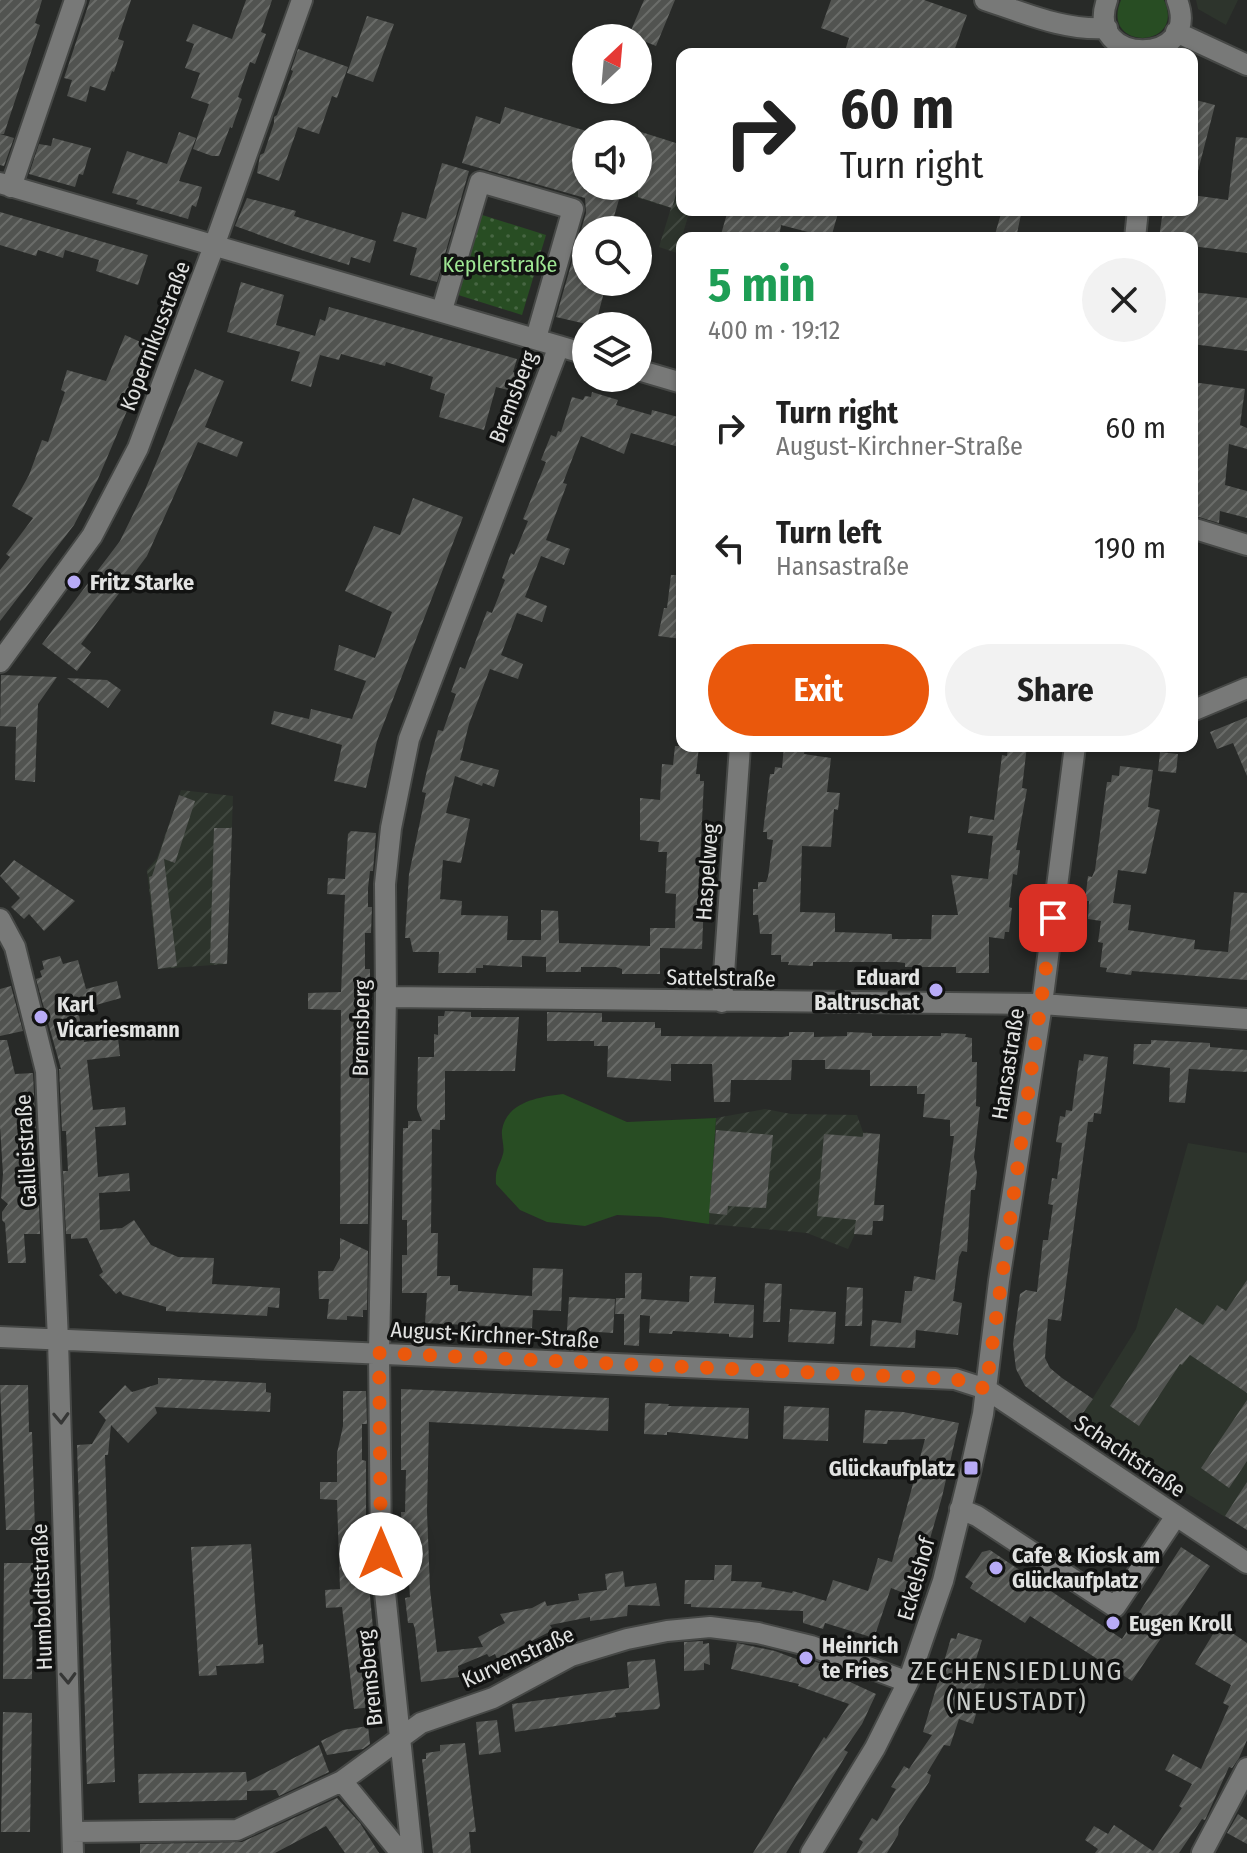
<!DOCTYPE html>
<html lang="en">
<head>
<meta charset="utf-8">
<style>
  body { margin:0; font-family:"Fira Sans Condensed",sans-serif; background:#f2f2f2; color:#222; height:100vh; display:flex; flex-direction:column; font-size:30px; white-space:nowrap }
  * { box-sizing:border-box; margin:0 }
  p { font-size:26px; color:#767676 }
  .icon { flex:none; width:44px; height:44px; fill:none; stroke:currentColor; stroke-width:2; stroke-linecap:round; stroke-linejoin:round }
  .map { position:relative; flex:1; overflow:hidden }
  .side { position:absolute; left:676px; top:232px; width:522px; height:520px; display:flex; flex-direction:column; background:#fff; border-radius:16px; box-shadow:0 2px 6px #0004 }
  .side>* { flex:none }
  .banner { position:absolute; left:676px; top:48px; width:522px; height:168px; border-radius:16px; box-shadow:0 2px 6px #0004; background:#fff; color:#222; overflow:hidden }
  .needle { width:52px; rotate:26deg }
  .buttons { position:absolute; left:572px; top:24px; display:grid; gap:16px }
  .buttons a { display:grid; place-items:center; width:80px; height:80px; border-radius:50%; background:#fff; box-shadow:0 2px 6px #0004; font-size:40px }
  .pin { position:absolute; display:grid; place-items:center; width:68px; height:68px; color:#fff; margin:-34px; border-radius:16px; box-shadow:0 4px 12px #0006 }
  .me { position:absolute; width:88px; margin:-44px; rotate:0deg; stroke-linejoin:round; filter:drop-shadow(0 0 6px #0008) }
  .turn { display:flex; align-items:center; gap:28px; height:168px; padding:0 32px; font-size:36px }
  .turn .icon { width:104px; height:104px; stroke-width:2.5 }
  .turn b { display:block; font-size:56px; line-height:68px }
  .round { display:grid; place-items:center; flex:none; width:84px; height:84px; border-radius:42px; background:#f2f2f2 }
  .headline { display:flex; align-items:center; justify-content:space-between; height:136px; padding:0 32px }
  h1 { font-size:48px; font-weight:700; line-height:60px; color:#1e9e55 }
  .cta { display:flex; gap:16px; margin-top:auto; padding:16px 32px }
  .cta a { flex:1; height:92px; border-radius:48px; background:#ea580c; color:#fff; font-size:32px; font-weight:700; line-height:92px; text-align:center }
  .cta a+a { background:#f2f2f2; color:#222 }
  ul { padding:0; list-style:none }
  li { display:flex; align-items:center; gap:24px; height:120px; padding:0 32px }
  li div { flex:1 }
  li b { display:block; font-size:30px }
  li em { font-style:normal }
  .map>svg:first-child { display:block }
  .built { fill:#2d342c }
  .industrial { fill:url(#industrial-furrows) }
  .green { fill:#284d23 }
  .park { fill:url(#park-dots) }
  .building { fill:url(#building-hatch) }
  .lines { fill:none; stroke-linecap:round; stroke-linejoin:round }
  .minor-casing { stroke:#464846; stroke-width:24 }
  .minor { stroke:#787978; stroke-width:20 }
  .oneway { stroke:#363736 }
  .route { stroke:#ea580c; stroke-width:14; stroke-dasharray:0 25.2 }
  .poi-dot { fill:#b8abf7; stroke:#121312; stroke-width:3 }
  .labels { text-anchor:middle; dominant-baseline:central; stroke-width:7; stroke-linejoin:round; paint-order:stroke }
  .park-label { font-size:22px; fill:#9ee593; stroke:#121312 }
  .street-label { font-size:22px; fill:#e2e3e2; stroke:#121312 }
  .poi-label { font-size:22px; font-weight:bold; fill:#e2e3e2; stroke:#121312; text-anchor:start }
  .quarter-label { font-size:26px; letter-spacing:2px; fill:#cbcecb; stroke:#121312 }
</style>
</head>
<body>
<div class="map">
<svg width="1247" height="1853" viewBox="0 0 1247 1853">
  <defs>
    <pattern id="industrial-furrows" width="10" height="10" patternUnits="userSpaceOnUse" patternTransform="scale(2)"><rect width="10" height="10" fill="#2d342c"/><path d="M-1 1l2-2M0 10L10 0M9 11l2-2" fill="none" stroke="#414840"/></pattern>
    <pattern id="park-dots" width="8" height="8" patternUnits="userSpaceOnUse" patternTransform="scale(2)"><rect width="8" height="8" fill="#284d23"/><path d="M2 2h.1M6 6h.1" fill="none" stroke="#476643" stroke-width="1.8" stroke-linecap="round"/></pattern>
    <pattern id="building-hatch" width="6" height="6" patternUnits="userSpaceOnUse" patternTransform="scale(2)"><rect width="6" height="6" fill="#515350"/><path d="M-1 1l2-2M0 6l6-6M5 7l2-2" fill="none" stroke="#6a6c69"/></pattern>
  </defs>
  <rect width="100%" height="100%" fill="#282a28"/>
  <!-- built -->
  <path class="built" d="M1196,0H1238L1226,25L1198,9Z
    M1188,1143L1247,1153V1485L1225,1517L1076,1425L1136,1329Z"/>
  <!-- industrial -->
  <path class="industrial" d="M637,131L682,145V210H690L677,253L659,247L671,208L617,191L619,186H638Z
    M181,790L233,796L227,964L158,969L147,870L157,858Z
    M765,1109L791,1114L857,1115L863,1132L880,1135L872,1235L855,1234L848,1249L807,1233L709,1224L716,1118Z"/>
  <!-- green -->
  <path class="green" d="M1121,0H1164C1187,50 1099,51 1121,0Z
    M563,1094L627,1122L716,1118L709,1224L660,1217L617,1215L585,1226L547,1222L520,1210L496,1184C495,1168 499,1168 503,1154C505,1148 501,1138 502,1130C507,1101 540,1097 563,1094Z"/>
  <!-- park -->
  <path class="park" d="M479,214L546,235L522,315L455,294Z"/>
  <!-- building -->
  <path class="building" d="M0,0H42L35,23L40,25L4,134H0Z
    M90,0H131L118,39L124,41L114,72L112,71L105,91L90,86L86,102L67,96L72,80L64,78Z
    M246,0H272L261,32L266,34L255,64L250,62L238,97L242,99L232,128L230,127L219,156H212L193,149L209,104L191,98L200,73L185,68L194,44L186,41L193,24L232,39Z
    M644,0H675L656,46L629,35Z
    M831,0H924L967,15L953,54H844L849,38L821,28Z
    M367,16L394,24L373,82L347,73Z
    M298,49L348,67L337,98L332,96L319,134L298,127L279,181L257,173L260,155L264,153L274,123V117L277,115L293,71L291,70Z
    M1192,99L1215,105L1198,171L1192,170Z
    M505,107L590,132L586,134V193L588,186H623L610,230H586V282L606,285L595,326L556,317L586,213L585,198L462,163L476,116L500,124Z
    M638,131L682,145V174L672,208L638,197Z
    M179,132L196,138L179,181L202,187L196,207L192,205L188,219L136,204L138,200L112,193L127,151L167,164Z
    M0,134L14,138L4,166L0,165Z
    M1236,137L1247,138V253L1192,246V238H1159L1163,210H1192V195L1228,200Z
    M53,138L91,148L83,175L79,174L75,187L29,174L39,144L51,146Z
    M442,163L469,171L437,282L410,275L417,248L393,241L402,212L426,219Z
    M247,198L296,211L294,216L376,241L370,263L351,257L349,265L304,251L235,226Z
    M728,210H828L838,213L831,238L781,225L779,238H720Z
    M1002,210H1022L1016,238H994Z
    M0,212L148,255L138,285L96,271L99,260L65,250L63,258L38,250L36,256L0,245Z
    M241,282L284,295L276,325L315,336L320,319L325,321L329,307L517,359L513,372L518,373L512,391L496,387L484,430L439,417L445,394L430,389L433,377L386,362L385,366L341,354L339,360L320,355L311,387L291,381L300,352L227,332Z
    M1192,292L1247,298V351L1192,344Z
    M125,335L145,344L144,348L152,352L98,479L74,525L0,621V570L10,557L6,554L33,518L12,506L29,475L42,440L48,442L65,392L61,390L67,370L106,381Z
    M195,369L224,381L205,427L243,442L237,457L198,442L147,556L81,644L91,652L77,671L42,644L120,541L145,490Z
    M1192,382L1245,389L1240,425L1247,428V449L1229,444L1225,485L1247,491V518L1220,511L1219,523L1192,515Z
    M592,392L618,400L616,405L651,415L652,410L678,417L676,422L682,424V448L631,433L624,454L581,436L563,483L567,484L546,540L570,549L564,565L541,556L525,597L547,606L542,622L517,613L501,655L523,664L518,679L490,669L469,724L460,760L499,770L494,787L483,783L482,786L455,776L446,813L470,819L461,863L443,860L440,899L462,901L461,915L508,916L507,940H541V910L558,911L559,943L650,946V928H675L676,894L665,893L667,852H658L659,842L640,840V798L660,800L662,764L673,765L675,746H699L696,774H700V781H704L698,900H704L702,949L660,948V974H622V969L616,967H581V972H546V957L522,956V967L483,965V968H476V973H438L439,952H413L410,938H405L409,874L426,793L422,792L427,770L438,730L443,731L456,694L451,692L460,667L465,669L487,611L492,613L505,580L502,578L511,553L514,555L528,521L523,519L546,462L541,460L551,435L556,437L558,431L561,432L572,397L583,400L585,396L591,397Z
    M413,498L463,517L377,741L366,788L334,781L342,745L271,724L274,711L309,719L311,709L352,719L366,681L334,670L339,645L375,658L392,612L345,591L374,526L400,535Z
    M671,575H682V639L658,636L664,608H667Z
    M1,675L57,677L38,704L35,782L15,780L16,727L0,726Z
    M67,678L107,680L121,690L108,708Z
    M1247,717V776L1233,743L1217,749L1210,732Z
    M784,746H805L804,754L831,758L827,792L840,793L838,810L834,809L831,847L802,846L800,912L835,913V932L892,934V939H931L932,915H958L951,875L988,879L993,836L968,833L970,816L994,820L1002,755L1007,756L1008,746H1027L1022,788L1027,789L1016,850H1020L1017,875L1013,874L1009,907L1012,908L1009,932H1005L1004,939L989,937V973H956V967H905V963L897,962H813V966L788,965L789,962H781V955H771L772,934H760L758,915H753V889H758V882H766L768,877L773,840L767,839V832H763L770,774H774L775,767L782,768Z
    M1160,752L1178,754L1176,773L1158,771Z
    M1120,766L1153,770L1148,807L1160,810L1146,874L1118,870L1113,903L1131,905L1128,930L1195,940L1194,949L1228,952L1234,892L1247,893V980L1132,971L1131,975L1106,972L1107,968L1100,967L1103,943L1098,942L1101,921L1088,919L1089,901H1085L1088,876L1092,877L1095,870L1107,782H1111L1112,775L1119,776Z
    M179,795L195,801L175,863L164,859L177,966L158,969L149,877L152,876Z
    M214,828H232L227,964L210,963Z
    M351,831L376,833L373,871H370L368,888V907H372L371,933H365V969H370L368,1224H340L341,1010L308,1009V993L341,992L345,895L327,894L328,878L345,879L348,834Z
    M14,860L75,901L44,931L29,914L24,919L11,907L20,898L0,876Z
    M60,956L63,964L78,960L86,989L117,981L121,998L78,1010L84,1042L118,1038L120,1056L87,1060L93,1110L125,1107L126,1125L95,1127L98,1177L129,1173L130,1191L99,1193L100,1230L122,1228L134,1220L151,1245L178,1257L214,1258L212,1284L280,1288L279,1308L268,1307L267,1316L166,1311V1307L123,1295L120,1291L116,1294L99,1275L103,1272L87,1238L71,1239V1234H66L63,1171H68L66,1131H62L59,1069H61L36,979L42,977L40,971L44,969L42,961Z
    M11,986L23,1031L0,1036V989Z
    M445,1011L471,1012V1017H519L515,1071H445V1120H440V1130L432,1129L431,1233H438L437,1276H450V1285H458V1291L532,1296L533,1268L563,1269L561,1311L533,1310L532,1328L425,1323L427,1293H402V1255H407V1220H402L403,1128H408V1121H422L417,1109L418,1057H434V1034L438,1035V1016H444Z
    M547,1012L602,1013V1022H655V1028H661V1036L782,1037L789,1036V1032H814V1037L847,1036V1032L872,1033V1036H941V1033L966,1034L965,1037L972,1038V1062H977L976,1106L980,1107L974,1157L977,1173L975,1190H971L967,1252L962,1251L959,1257L953,1301L962,1303L958,1335L916,1330L915,1348L870,1346L872,1320L901,1323L905,1291H912L914,1276L935,1280L954,1136H950V1120L923,1117L925,1094H917V1086H870V1070L825,1069V1060H792L791,1080H731L730,1102H714L712,1064H671V1081L607,1077L608,1046H594V1041H547Z
    M0,1040H7L15,1074L33,1073L36,1134L18,1135L21,1173L38,1172L40,1234H24L26,1263H8L5,1223L2,1220V1212L8,1204L1,1198L3,1174L0,1126Z
    M1151,1040L1210,1043V1047L1247,1050V1072L1189,1069L1185,1103L1169,1102L1170,1068L1133,1064L1134,1044H1151Z
    M1084,1054L1108,1057L1101,1114L1094,1113L1093,1122H1088L1061,1321L1048,1319L1045,1358L1050,1368L1062,1378L1093,1399L1075,1424L1025,1386L1016,1369L1013,1344L1020,1294L1026,1290L1037,1292L1043,1240H1048L1053,1205L1048,1204L1052,1178L1057,1179L1062,1143L1056,1142L1060,1116L1065,1117L1066,1110L1072,1111L1079,1060L1083,1061Z
    M716,1130L773,1135L766,1208L728,1206L727,1215L709,1213Z
    M863,1133L880,1134L874,1205H884L883,1221H873L872,1235L854,1234L856,1220L817,1216L824,1134L863,1137Z
    M340,1238L368,1251L367,1310H363V1317L347,1316V1320L327,1319L329,1299H319L318,1271H333L340,1258Z
    M625,1273H642L641,1299L689,1302L690,1276L716,1277L714,1303L754,1305L753,1338L729,1337V1334L673,1331L672,1334L649,1333L650,1316L640,1315L639,1346L624,1345V1314H615L616,1298H625Z
    M1247,1280V1393L1190,1355L1182,1365L1180,1364L1139,1426L1110,1406L1176,1308L1203,1325L1217,1305L1226,1311Z
    M765,1283L782,1284L780,1322H763Z
    M847,1287L863,1288L862,1326H845Z
    M569,1297L615,1299L613,1333L567,1330Z
    M790,1309L836,1312L834,1344L788,1342Z
    M158,1378L266,1383V1392L271,1393L270,1412L155,1407L157,1413L128,1443L111,1425L108,1455H105L115,1782L87,1784L77,1445L92,1444L106,1420L99,1412L125,1385L132,1392L158,1384Z
    M0,1385H28L29,1432H32L35,1530H6Z
    M401,1389L609,1398L608,1431L429,1422L427,1511L430,1589L437,1652L483,1647L478,1637L505,1623L500,1614L532,1608L545,1601L547,1606L579,1600L578,1594L607,1590L605,1574L623,1571L625,1587L656,1583L660,1606L628,1605L627,1616L590,1621V1617L550,1625L553,1630L497,1659L495,1654L489,1657L487,1654L458,1666L459,1677L421,1682L415,1629L413,1623H408L405,1598L410,1597L407,1556H402L401,1512H405L406,1470H401Z
    M343,1391H366L367,1424H362V1460L366,1461V1524H361V1546L362,1564H367L373,1628H367L372,1668H377L382,1706L354,1709L342,1607L326,1608L325,1590L340,1589L337,1500L320,1499V1482H337V1453L343,1426Z
    M1247,1400V1461L1229,1488L1201,1468Z
    M645,1403L669,1404L668,1406L749,1408L748,1439L667,1432V1435L644,1434Z
    M784,1406L829,1408L828,1441L783,1439Z
    M865,1410L903,1412L959,1423L942,1497L915,1591L909,1595L891,1588L874,1638L825,1623L823,1629L803,1623V1611L691,1607V1604H684L685,1580H714L715,1565H732L731,1581L762,1582L761,1587L792,1593L793,1591L826,1601L833,1580L868,1591L878,1558L892,1562L925,1439L888,1440L887,1444L863,1443Z
    M1247,1482V1530L1225,1516Z
    M251,1544L258,1645L263,1644L264,1663L216,1666L217,1675L199,1676L191,1547Z
    M1181,1547L1210,1566L1132,1681L1030,1616L1025,1623L970,1588L973,1583L965,1577L982,1552L990,1550L1122,1639Z
    M4,1563H33L32,1679H3Z
    M1219,1624L1247,1643V1740L1239,1758L1232,1768L1229,1767L1205,1820L1202,1819L1179,1853H1095L1098,1849L1085,1840L1094,1826L1108,1834L1114,1825L1153,1851L1182,1808L1179,1806L1192,1784L1165,1770L1173,1754L1201,1769L1229,1706L1223,1703L1231,1685L1195,1664Z
    M958,1633L982,1640L974,1666L989,1671L973,1724L959,1719L950,1746L944,1745L927,1773L931,1775L929,1782L899,1827L898,1835L887,1853H857L863,1842L859,1839L872,1818L877,1821L896,1789L891,1787L904,1766L909,1769L932,1735L923,1732L951,1638L956,1639Z
    M703,1641V1644L709,1643L710,1665L704,1663V1670L684,1671V1642Z
    M737,1643L775,1651L807,1663L808,1659L832,1668L830,1671L836,1673L835,1675L876,1694L862,1724L844,1750L848,1752L786,1853H753L824,1737L826,1739L849,1704L798,1686L799,1684L731,1669Z
    M655,1659L660,1706L658,1709L615,1713L616,1717L515,1732L512,1704L629,1688L627,1662Z
    M3,1712L32,1713L30,1832H1Z
    M497,1720L501,1752L479,1755L476,1722Z
    M368,1726L370,1744L363,1749L327,1755L321,1741L343,1730Z
    M465,1743L476,1832H469L471,1853H433L422,1759H426V1753L440,1751V1745Z
    M319,1745L329,1772L279,1796L276,1790L247,1791V1800L139,1803L138,1774L246,1772L247,1782Z
    M337,1798L360,1823L379,1853H345L326,1826L275,1853H140V1844L242,1842Z
    M1238,1814L1247,1820V1844L1227,1833Z"/>
  <g class="lines">
    <defs>
      <path id="minor" d="M985,0C1025,13 1064,31 1107,28
        M1107,0C1083,67 1203,67 1177,0
        M1176,32L1247,65
        M0,183L586,354
        M11,187L75,0
        M1135,238L1138,210
        M442,310L480,182L573,209L536,338
        M638,370L682,383
        M1192,528L1247,545
        M0,662L92,536L138,448L214,246L302,0
        M1192,711L1247,688
        M0,919L15,947L46,1071L58,1340L73,1853
        M386,997L1042,1004L1247,1019
        M722,1002L740,746
        M0,1337L955,1379L986,1389L1247,1563
        M960,1509L977,1516L1115,1607L1176,1516
        M342,1781L401,1853
        M73,1832L237,1830L342,1781L421,1723L493,1698L571,1656L627,1639L667,1631L710,1627L758,1633L811,1646L908,1682
        M412,1853L381,1554L379,1353L386,997L385,884L391,828L409,739L559,346
        M811,1853L875,1748L908,1682L943,1581L971,1468L983,1414L999,1281L1042,1004L1075,746
        M1202,1853L1247,1768"/>
    </defs>
    <!-- minor casing -->
    <use href="#minor" class="minor-casing"/>
    <!-- minor -->
    <use href="#minor" class="minor"/>
  </g>
  <!-- one-way arrows -->
  <defs><path id="oneway-chevron" d="M-2-3.5L2.5 0L-2 3.5" fill="none" stroke-width="1.6" stroke-linecap="round" stroke-linejoin="round" transform="scale(2)"/></defs>
  <g class="oneway">
    <use href="#oneway-chevron" transform="translate(61 1418) rotate(88)"/>
    <use href="#oneway-chevron" transform="translate(68 1678) rotate(88)"/>
  </g>
  <g class="lines">
    <!-- route -->
    <path class="route" d="M381,1554L379,1353L955,1379L986,1389L1053,918"/>
  </g>
  <!-- markers -->
  <g class="poi-dot">
    <circle cx="74" cy="582" r="8"/>
    <circle cx="936" cy="990" r="8"/>
    <circle cx="41" cy="1017" r="8"/>
    <rect x="963" y="1460" width="16" height="16" rx="4"/>
    <circle cx="996" cy="1568" r="8"/>
    <circle cx="1113" cy="1623" r="8"/>
    <circle cx="806" cy="1658" r="8"/>
  </g>
  <g class="labels">
    <!-- park labels -->
    <g class="park-label">
      <text x="500" y="264">Keplerstraße</text>
    </g>
    <!-- street labels -->
    <g class="street-label">
      <text transform="translate(155 336) rotate(-69)">Kopernikusstraße</text>
      <text transform="translate(513 397) rotate(-69)">Bremsberg</text>
      <text transform="translate(707 872) rotate(-86)">Haspelweg</text>
      <text transform="translate(721 978) rotate(1)">Sattelstraße</text>
      <text transform="translate(361 1028) rotate(-89)">Bremsberg</text>
      <text transform="translate(1008 1064) rotate(-81)">Hansastraße</text>
      <text transform="translate(26 1151) rotate(-93)">Galileistraße</text>
      <text transform="translate(495 1335) rotate(3)">August-Kirchner-Straße</text>
      <text transform="translate(1130 1456) rotate(34)">Schachtstraße</text>
      <text transform="translate(916 1579) rotate(-74)">Eckelshof</text>
      <text transform="translate(42 1597) rotate(-92)">Humboldtstraße</text>
      <text transform="translate(518 1657) rotate(-24)">Kurvenstraße</text>
      <text transform="translate(370 1678) rotate(-96)">Bremsberg</text>
    </g>
    <!-- poi labels -->
    <g class="poi-label">
      <text x="90" y="582">Fritz Starke</text>
      <text x="920" y="977" text-anchor="end">Eduard<tspan x="920" dy="25">Baltruschat</tspan></text>
      <text x="57" y="1004">Karl<tspan x="57" dy="25">Vicariesmann</tspan></text>
      <text x="955" y="1468" text-anchor="end">Glückaufplatz</text>
      <text x="1012" y="1555">Cafe &amp; Kiosk am<tspan x="1012" dy="25">Glückaufplatz</tspan></text>
      <text x="1129" y="1623">Eugen Kroll</text>
      <text x="822" y="1645">Heinrich<tspan x="822" dy="25">te Fries</tspan></text>
    </g>
    <!-- quarter labels -->
    <g class="quarter-label">
      <text x="1017" y="1671">ZECHENSIEDLUNG<tspan x="1017" dy="30">(NEUSTADT)</tspan></text>
    </g>
  </g>
</svg>
<div class="buttons">
<a><svg class="needle" viewBox="-14 -14 28 28"><path d="M0-13l5 13h-10z" fill="#e53935"/><path d="M0 13l5-13h-10z" fill="#767676"/></svg></a>
<a><svg class="icon" aria-label="sound" viewBox="0 0 24 24"><path d="M4 9h4l5-4v14l-5-4H4zM17 9q2 3 0 6"/></svg></a>
<a><svg class="icon" aria-label="search" viewBox="0 0 24 24"><circle cx="10" cy="10" r="6"/><path d="M15 15l6 6"/></svg></a>
<a><svg class="icon" aria-label="layers" viewBox="0 0 24 24"><path d="M12 4l9 5-9 5-9-5zM3 14l9 5 9-5"/></svg></a>
</div>
<div class="pin" style="left:1053px;top:918px;background:#d93025"><svg class="icon" aria-label="arrive" viewBox="0 0 24 24"><path d="M6 21V4h12l-3 4 3 4H6"/></svg></div>
<svg class="me" style="left:381px;top:1554px" viewBox="-20 -20 40 40"><circle r="19" fill="#fff"/><path d="M0-13L10 11 0 6-10 11z" fill="#ea580c"/></svg>
<div class="banner">
<div class="turn"><svg class="icon" aria-label="right" viewBox="0 0 24 24"><path d="M7 20v-9h11M14 6l5 5-5 5"/></svg><div><b>60 m</b>Turn right</div></div>
</div>
<section class="side">
<div class="headline"><div><h1>5 min</h1><p>400 m · 19:12</p></div><a class="round"><svg class="icon" aria-label="close" viewBox="0 0 24 24"><path d="M6 6l12 12M18 6L6 18"/></svg></a></div>
<ul>
<li><svg class="icon" aria-label="right" viewBox="0 0 24 24"><path d="M7 20v-9h11M14 6l5 5-5 5"/></svg><div><b>Turn right</b><p>August-Kirchner-Straße</p></div><em>60 m</em></li>
<li><svg class="icon" aria-label="left" viewBox="0 0 24 24"><path d="M17 20v-9H6M10 6l-5 5 5 5"/></svg><div><b>Turn left</b><p>Hansastraße</p></div><em>190 m</em></li>
</ul>
<div class="cta"><a>Exit</a><a>Share</a></div>
</section>
</div>
</body>
</html>
